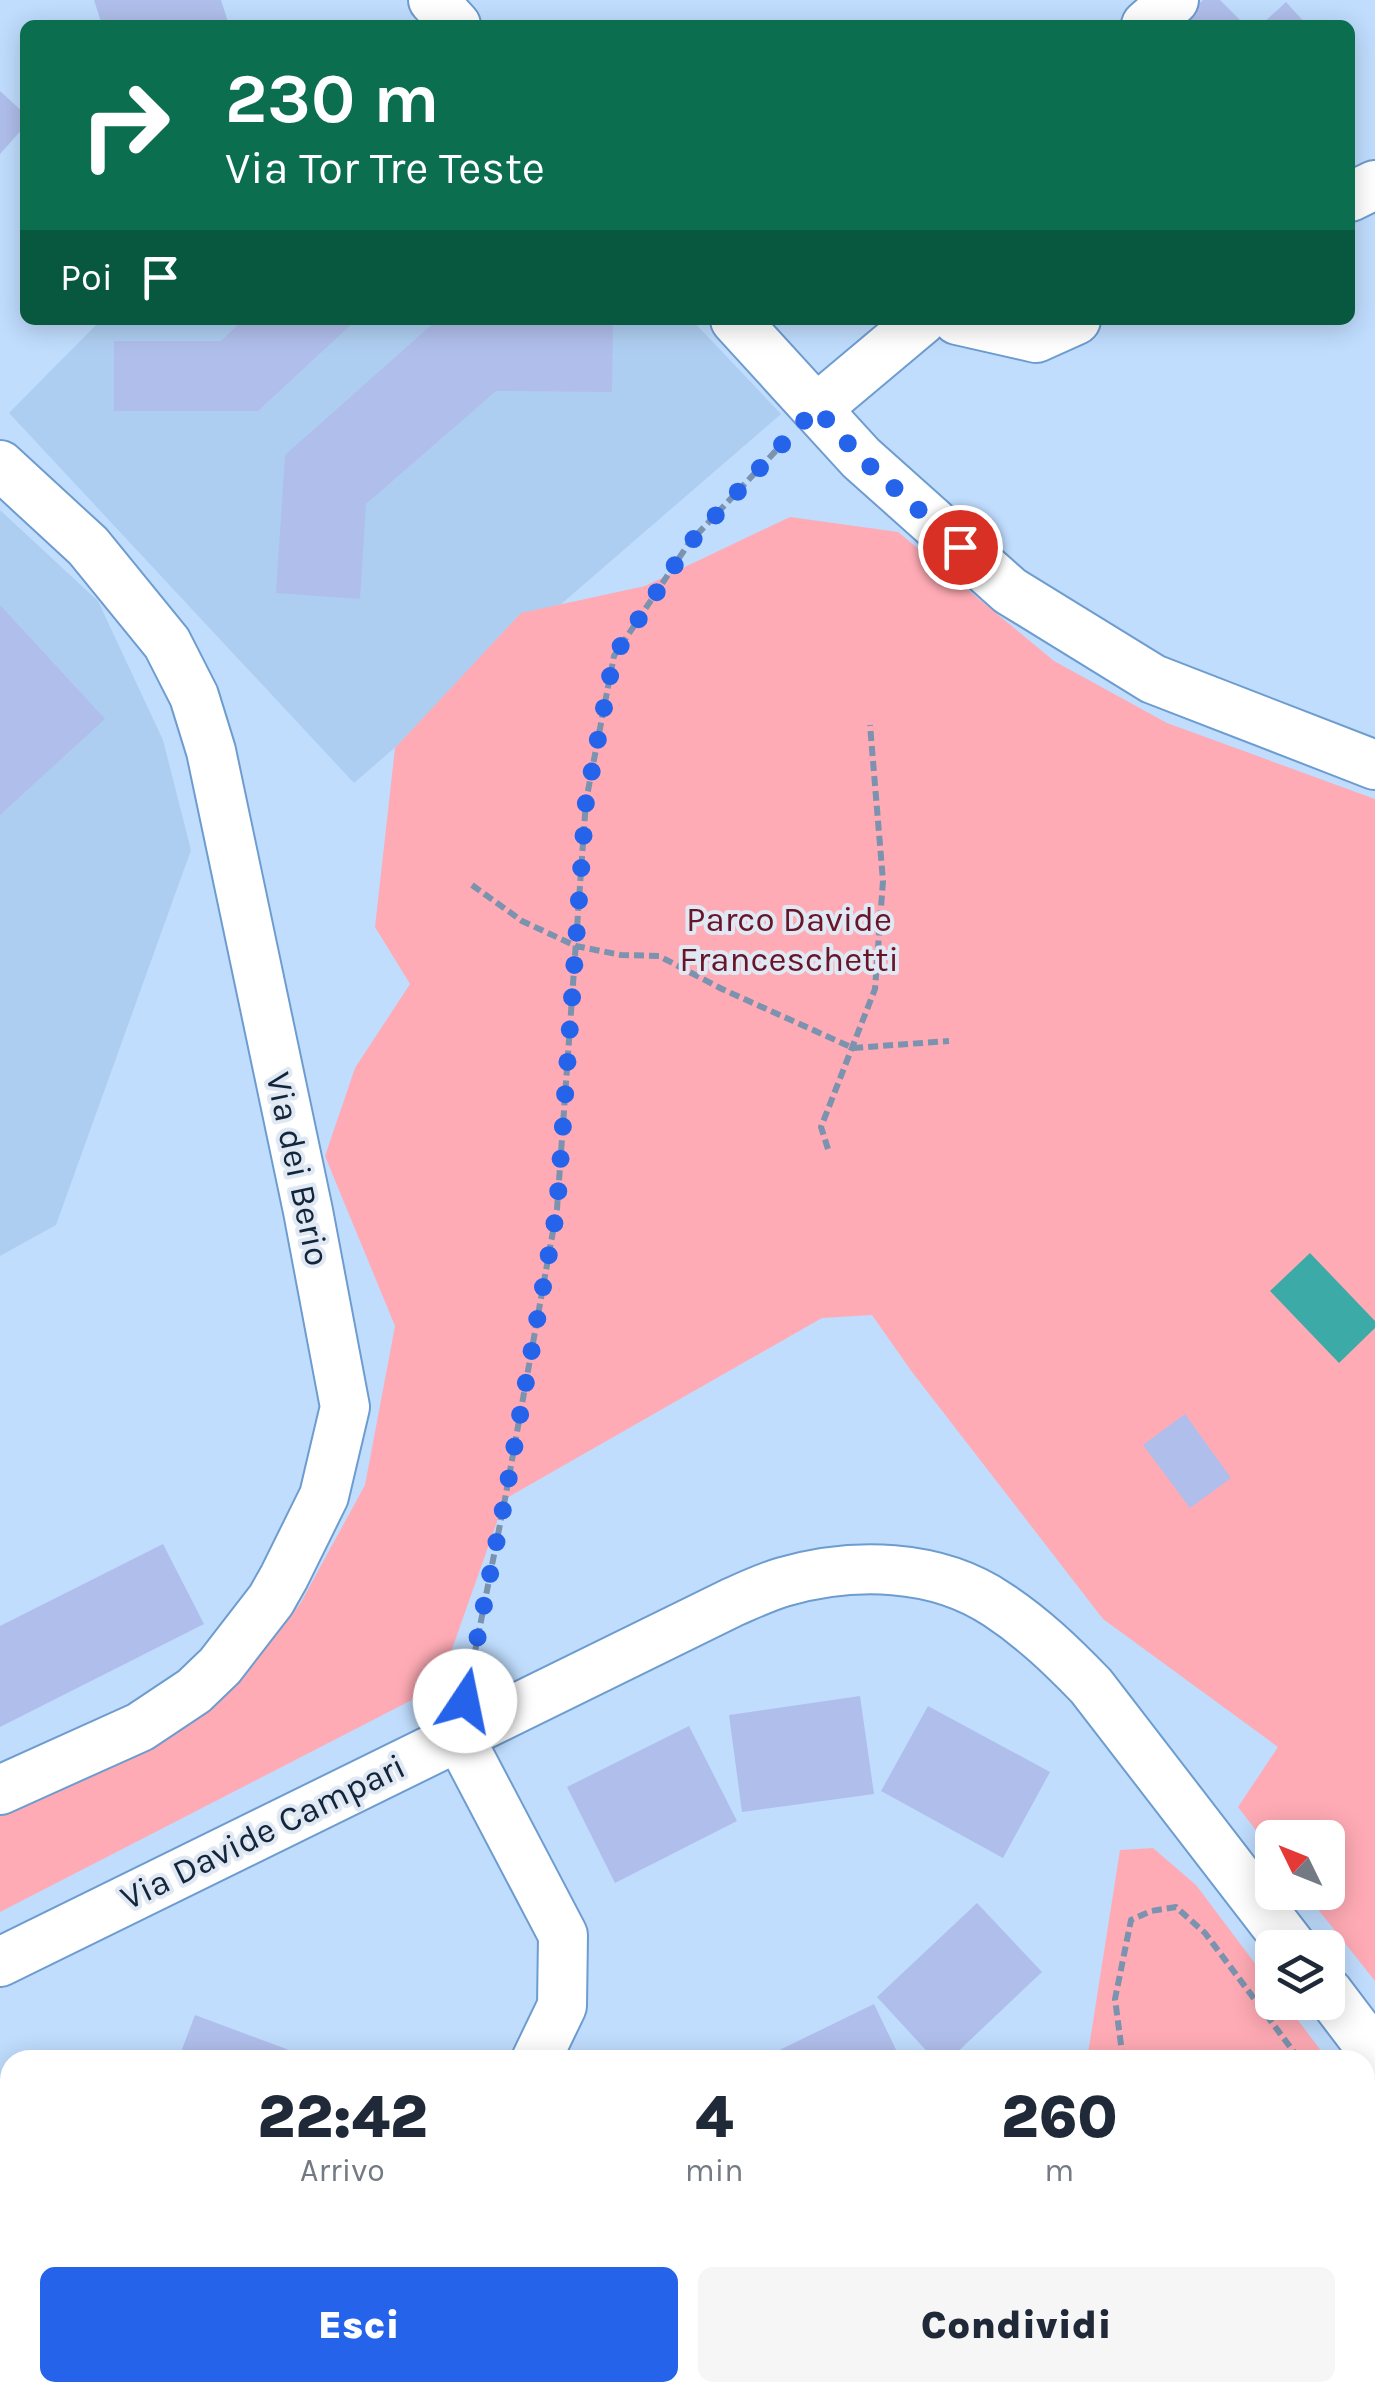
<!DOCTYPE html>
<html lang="it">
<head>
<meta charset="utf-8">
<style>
  body { margin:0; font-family:Karla,sans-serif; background:#f6f6f7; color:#1f2937; height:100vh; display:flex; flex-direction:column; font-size:38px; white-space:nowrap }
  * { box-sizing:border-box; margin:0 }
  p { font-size:32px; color:#747a83 }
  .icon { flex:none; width:55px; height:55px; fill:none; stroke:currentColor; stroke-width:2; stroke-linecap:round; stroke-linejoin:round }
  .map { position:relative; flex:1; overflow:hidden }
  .sheet { position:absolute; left:0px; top:2050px; width:1375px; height:352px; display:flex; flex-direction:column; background:#fff; border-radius:30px 30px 0 0; box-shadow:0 5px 25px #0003 }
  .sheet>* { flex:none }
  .banner { position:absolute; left:20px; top:20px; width:1335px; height:305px; border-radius:15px; box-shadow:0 5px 25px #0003; background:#0b6e4f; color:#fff; overflow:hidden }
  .needle { width:65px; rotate:313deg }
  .buttons { position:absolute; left:1255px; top:1820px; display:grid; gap:20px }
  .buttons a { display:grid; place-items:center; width:90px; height:90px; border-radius:15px; background:#fff; box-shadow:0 5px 25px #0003; font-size:50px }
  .pin { position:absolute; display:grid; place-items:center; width:85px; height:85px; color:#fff; margin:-42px; border:5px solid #fff; border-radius:50%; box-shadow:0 2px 10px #0007 }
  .me { position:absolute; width:110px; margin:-55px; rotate:11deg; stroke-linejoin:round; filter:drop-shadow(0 0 8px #0008) }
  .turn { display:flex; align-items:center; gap:35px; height:210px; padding:0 40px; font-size:45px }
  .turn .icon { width:130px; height:130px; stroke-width:2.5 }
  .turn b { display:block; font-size:70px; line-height:85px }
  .then { display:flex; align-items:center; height:95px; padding:0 40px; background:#0003; gap:20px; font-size:38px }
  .eta { display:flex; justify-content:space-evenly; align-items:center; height:170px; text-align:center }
  .eta b { font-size:60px; font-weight:800; line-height:70px }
  .primary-button { display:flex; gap:20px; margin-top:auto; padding:20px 40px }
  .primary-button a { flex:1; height:115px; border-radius:15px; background:#2563eb; color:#fff; font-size:40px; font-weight:800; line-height:115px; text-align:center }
  .primary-button a+a { background:#f6f6f7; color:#1f2937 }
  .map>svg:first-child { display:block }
  .built { fill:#aecef1 }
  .green { fill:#ffabb5 }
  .water { fill:#3caba7 }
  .building { fill:#b0beeb }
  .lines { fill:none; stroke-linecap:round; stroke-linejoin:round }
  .minor-casing { stroke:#6d9ccf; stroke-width:52 }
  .path { stroke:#7b93af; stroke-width:6; stroke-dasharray:10 5; stroke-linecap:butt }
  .minor { stroke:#fff; stroke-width:48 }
  .route { stroke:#2563eb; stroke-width:18; stroke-dasharray:0 32.4 }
  .labels { text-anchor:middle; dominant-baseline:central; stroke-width:8; stroke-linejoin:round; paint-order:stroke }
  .park-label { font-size:35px; fill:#681529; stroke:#dfe8f3 }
  .street-label { font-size:35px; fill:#13253a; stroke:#dfe8f3 }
</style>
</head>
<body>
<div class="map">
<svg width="1375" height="2401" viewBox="0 0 1375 2401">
  <rect width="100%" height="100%" fill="#c0ddfe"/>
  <!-- built -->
  <path class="built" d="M101,320H692L781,414L354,783L9,413Z
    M0,510L98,601L163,740L191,850L56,1225L0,1256Z"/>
  <!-- green -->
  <path class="green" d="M790,517L898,532L1054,661L1167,723L1375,799V1981L1305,1893L1328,1892V1838H1272V1851L1238,1807L1278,1747L1103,1619L912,1372L872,1315L822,1318L505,1499L439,1686L0,1912V1809L238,1681L300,1604L365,1485L395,1326L325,1156L355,1068L410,984L375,927L395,748L521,613L645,586Z
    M1153,1848L1196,1885L1272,1986V2002L1285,2003L1328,2060H1087L1120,1850Z
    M1365,2109L1375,2122V2401H885L891,2392H1365Z"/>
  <!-- water -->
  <path class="water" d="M1310,1253L1375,1321V1328L1339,1363L1270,1291Z"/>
  <!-- building -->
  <path class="building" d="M94,0H221L229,25H102Z
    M1203,0H1220L1245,25H1176Z
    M1286,2L1307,25H1261Z
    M0,91L25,114V126L0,154Z
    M243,320H356L258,411H114V341H221Z
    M437,320H613L612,392L496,391L366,504L360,599L276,593L285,455Z
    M0,605L105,719L0,815Z
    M1185,1414L1231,1478L1190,1508L1143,1445Z
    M163,1544L204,1624L0,1727V1626Z
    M860,1696L874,1794L742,1812L729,1715Z
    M928,1706L1050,1772L1003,1858L881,1791Z
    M689,1726L737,1821L615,1883L567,1787Z
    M977,1903L1042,1972L949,2060H935L877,1997Z
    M874,2004L901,2060H759Z
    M195,2015L289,2050L285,2060H178Z
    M10,2365V2392H118L123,2401H0V2371Z
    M612,2392H696V2401H612Z
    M839,2392H869L862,2401H850Z"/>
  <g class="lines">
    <defs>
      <path id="minor" d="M433,0L456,25
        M1146,25L1174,0
        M1350,197L1375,185
        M735,320L861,458L1010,591L1153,679L1375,765
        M957,320L1036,338L1076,320
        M816,409L922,320
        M0,465L88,546L167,643L194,696L211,751L308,1211L345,1407L324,1496L284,1577L271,1600L220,1666L194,1691L140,1727L0,1790
        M458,1735L563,1935L562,2006L536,2060
        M0,1962L733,1602C749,1595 766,1587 783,1582C853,1562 936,1563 998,1605C1033,1628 1062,1656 1091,1686L1293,1948
        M1328,1992L1375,2054
        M213,2401L226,2392"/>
    </defs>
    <!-- minor casing -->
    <use href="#minor" class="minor-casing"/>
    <!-- path -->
    <path class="path" d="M472,885L522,921L576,946L621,955L659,956L722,989L853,1048L949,1041
      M828,1149L821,1127L875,989L883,881L870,725
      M469,1682L505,1499L557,1209L586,801L614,656L689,543L787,439
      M1123,2060L1115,1999L1131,1920L1151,1911L1176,1907L1205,1933L1300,2060
      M1365,2142L1375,2155
      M938,2401L945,2392"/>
    <!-- minor -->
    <use href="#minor" class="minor"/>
  </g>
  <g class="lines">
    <!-- route -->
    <path class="route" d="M465,1701L505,1499L557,1209L586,801L614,656L689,544L816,408L861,458L960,547"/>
  </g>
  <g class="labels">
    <!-- park labels -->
    <g class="park-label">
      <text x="789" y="919">Parco Davide<tspan x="789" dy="40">Franceschetti</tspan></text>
    </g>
    <!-- street labels -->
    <g class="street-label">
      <text transform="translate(298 1169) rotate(78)">Via dei Berio</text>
      <text transform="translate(263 1832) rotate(-26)">Via Davide Campari</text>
    </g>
  </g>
</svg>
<div class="buttons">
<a><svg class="needle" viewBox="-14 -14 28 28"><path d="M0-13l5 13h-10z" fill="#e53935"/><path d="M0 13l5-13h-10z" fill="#747a83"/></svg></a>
<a><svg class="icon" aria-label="layers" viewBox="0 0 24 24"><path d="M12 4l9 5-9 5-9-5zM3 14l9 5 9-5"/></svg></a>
</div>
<div class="pin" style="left:960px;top:547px;background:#d93025"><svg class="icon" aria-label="arrive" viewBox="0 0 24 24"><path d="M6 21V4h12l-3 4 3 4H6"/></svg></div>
<svg class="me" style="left:465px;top:1701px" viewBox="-20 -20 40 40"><circle r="19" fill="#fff"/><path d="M0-13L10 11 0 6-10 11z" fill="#2563eb"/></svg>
<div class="banner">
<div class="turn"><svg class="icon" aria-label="right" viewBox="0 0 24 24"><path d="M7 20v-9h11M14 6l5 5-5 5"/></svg><div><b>230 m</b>Via Tor Tre Teste</div></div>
<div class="then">Poi<svg class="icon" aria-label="arrive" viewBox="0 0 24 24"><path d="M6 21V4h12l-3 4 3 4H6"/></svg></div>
</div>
<section class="sheet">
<div class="eta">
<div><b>22:42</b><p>Arrivo</p></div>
<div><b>4</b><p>min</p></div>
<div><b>260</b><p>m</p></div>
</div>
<div class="primary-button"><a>Esci</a><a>Condividi</a></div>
</section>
</div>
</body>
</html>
